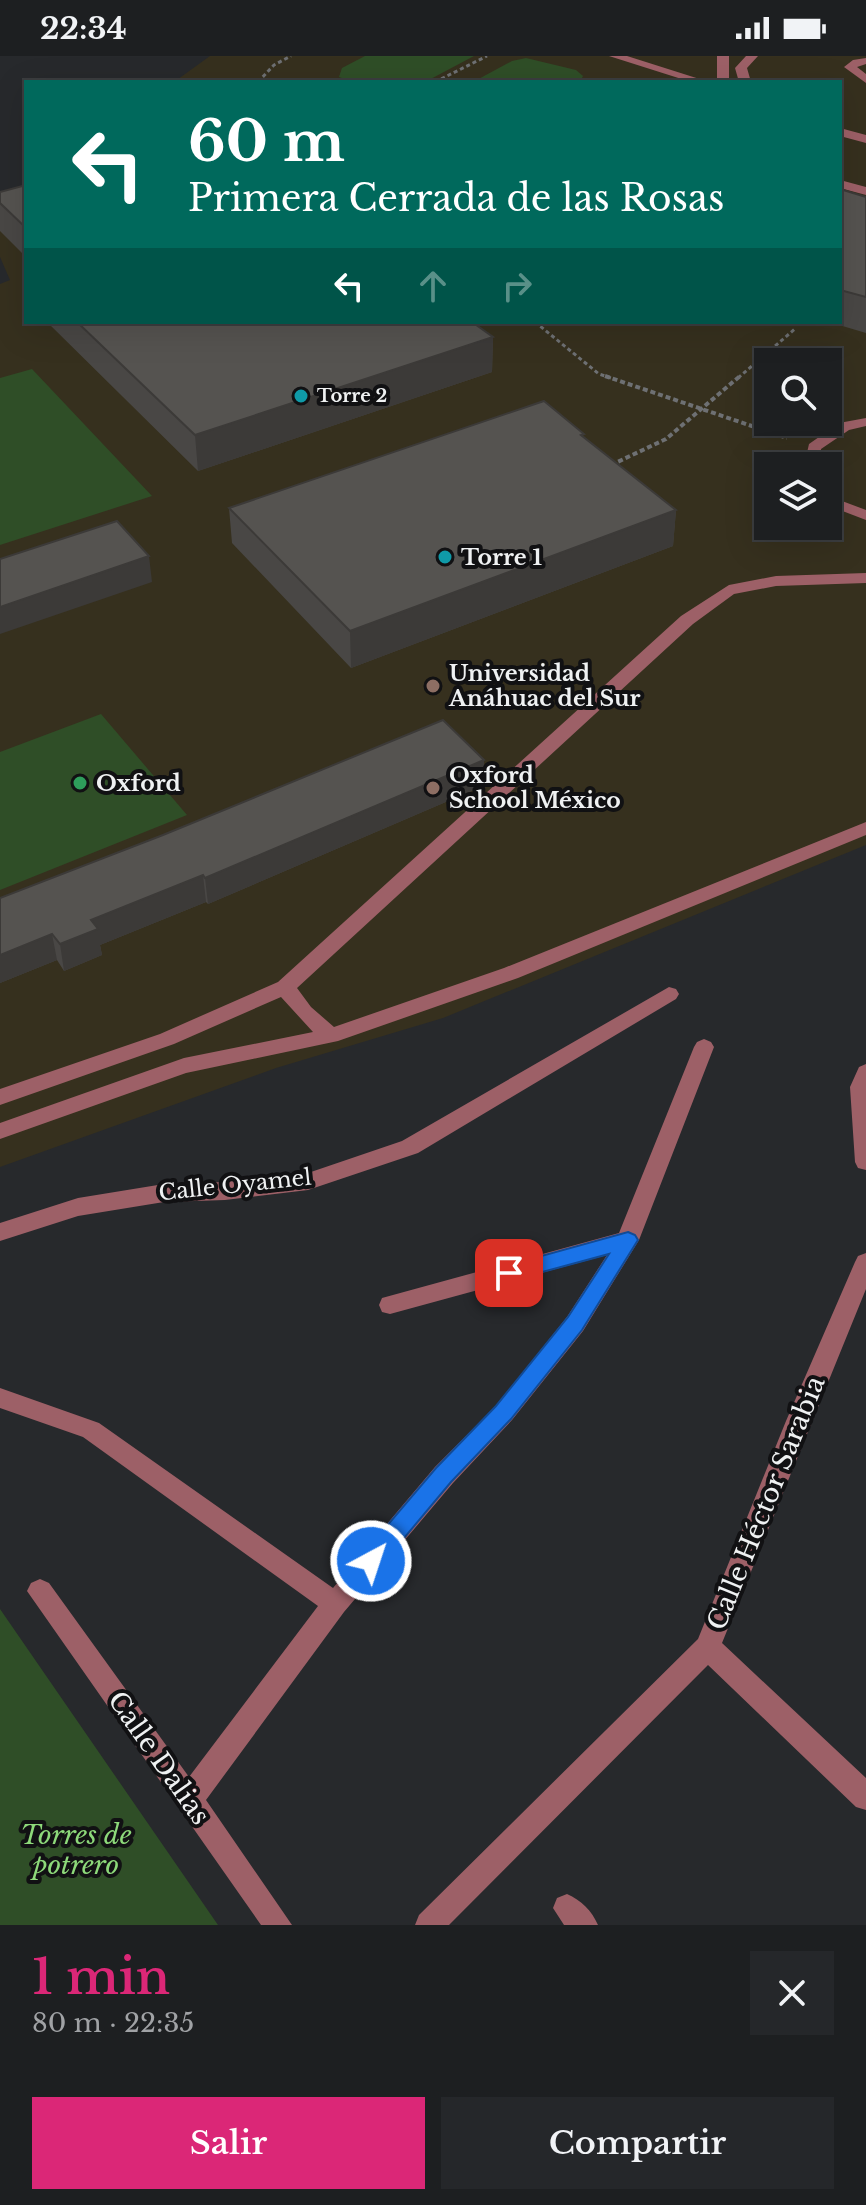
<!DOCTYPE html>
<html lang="es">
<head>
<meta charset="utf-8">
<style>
  body { margin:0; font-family:"Libre Baskerville",serif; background:#25272a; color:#f1f3f6; height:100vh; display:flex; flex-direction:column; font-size:30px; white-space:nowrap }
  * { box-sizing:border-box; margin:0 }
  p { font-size:26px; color:#a0a2a5 }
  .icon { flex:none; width:44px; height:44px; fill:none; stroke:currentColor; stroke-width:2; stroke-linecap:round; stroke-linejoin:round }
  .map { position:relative; height:1869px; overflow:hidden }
  .drawer { display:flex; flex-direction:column; background:#1d1f21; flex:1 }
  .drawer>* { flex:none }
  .banner { position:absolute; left:24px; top:24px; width:818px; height:244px; border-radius:0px; box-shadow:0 8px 32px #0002,0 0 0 2px #3b3d3f; background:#00695c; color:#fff; overflow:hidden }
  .fabs { position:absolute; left:754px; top:292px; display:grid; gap:16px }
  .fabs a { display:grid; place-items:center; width:88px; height:88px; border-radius:0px; background:#1d1f21; box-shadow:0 8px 32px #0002,0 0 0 2px #3b3d3f; font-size:40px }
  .pin { position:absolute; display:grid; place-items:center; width:68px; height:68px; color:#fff; margin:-34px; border-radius:16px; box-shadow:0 4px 12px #0006 }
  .me { position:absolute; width:88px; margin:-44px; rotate:40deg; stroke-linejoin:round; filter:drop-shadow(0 0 6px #0008) }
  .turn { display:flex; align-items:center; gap:28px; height:168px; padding:0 32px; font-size:36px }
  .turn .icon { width:104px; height:104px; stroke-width:2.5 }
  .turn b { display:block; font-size:56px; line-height:68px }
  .lanes { display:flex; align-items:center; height:76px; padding:0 32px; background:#0003; justify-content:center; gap:40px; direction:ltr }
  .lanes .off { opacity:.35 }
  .round { display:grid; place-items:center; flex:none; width:84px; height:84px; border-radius:0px; background:#25272a }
  .summary { display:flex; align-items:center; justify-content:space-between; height:136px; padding:0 32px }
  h1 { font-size:48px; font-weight:600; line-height:60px; color:#db2777 }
  .button { display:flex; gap:16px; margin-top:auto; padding:16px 32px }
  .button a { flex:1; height:92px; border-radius:0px; background:#db2777; color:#fff; font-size:32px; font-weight:600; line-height:92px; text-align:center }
  .button a+a { background:#25272a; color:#f1f3f6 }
  .status { display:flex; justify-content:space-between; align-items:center; height:56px; padding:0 40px; background:#1d1f21; direction:ltr }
  .status svg { height:22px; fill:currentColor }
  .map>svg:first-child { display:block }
  .education { fill:#36301e; fill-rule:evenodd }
  .green { fill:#2f4e27 }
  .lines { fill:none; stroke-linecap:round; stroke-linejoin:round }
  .path-far1 { stroke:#6e7073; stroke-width:3; stroke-dasharray:4 3; stroke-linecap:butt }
  .path { stroke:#6e7073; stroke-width:4; stroke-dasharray:5 3; stroke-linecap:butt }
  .minor { fill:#9d6067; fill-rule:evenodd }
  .wall { fill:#494745 }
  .shaded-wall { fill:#3c3a38 }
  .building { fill:#555350; stroke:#3c3a38; stroke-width:2 }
  .route { fill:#1a73e8; stroke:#114b97; stroke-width:2 }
  .culture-dot { fill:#0f9aa8; stroke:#111113; stroke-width:3 }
  .education-dot { fill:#8d6e63; stroke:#111113; stroke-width:3 }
  .leisure-dot { fill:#2e9e5b; stroke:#111113; stroke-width:3 }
  .labels { text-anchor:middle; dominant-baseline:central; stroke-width:8; stroke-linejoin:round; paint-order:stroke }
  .far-poi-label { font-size:18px; font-weight:bold; fill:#eff1f2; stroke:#111113; text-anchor:start }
  .poi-label { font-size:22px; font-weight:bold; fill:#eff1f2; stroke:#111113; text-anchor:start }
  .street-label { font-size:22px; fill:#eff1f2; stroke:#111113 }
  .near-street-label { font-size:26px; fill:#eff1f2; stroke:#111113 }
  .near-park-label { font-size:26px; font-style:italic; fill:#8dd97a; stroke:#111113 }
</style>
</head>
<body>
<div class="status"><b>22:34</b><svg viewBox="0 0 49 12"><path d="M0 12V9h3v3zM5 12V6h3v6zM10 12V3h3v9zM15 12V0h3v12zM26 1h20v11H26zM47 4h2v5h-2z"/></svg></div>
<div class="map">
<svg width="866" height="1869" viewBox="0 0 866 1869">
  <rect width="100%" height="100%" fill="#27292c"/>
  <!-- education -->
  <path class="education" d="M210,0H866V789L443,962L276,1012L0,1111V228L10,224L0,201V162L26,141V266H840V26H174ZM768,306H828V366H768ZM768,410H828V470H768Z"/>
  <!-- green -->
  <path class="green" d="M365,0H474L425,26H352L339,21L342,12Z
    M526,2L576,14L583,20L580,26H473L512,5Z
    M32,313L152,440L0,489V322Z
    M101,658L187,759L0,834V696Z
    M0,1553L218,1869H0Z"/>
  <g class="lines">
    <!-- path-far1 -->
    <path class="path-far1" d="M258,26L274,9L291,0
      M435,26L487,0
      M535,266L599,318L611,322
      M738,322L796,272"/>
    <!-- path -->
    <path class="path" d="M605,320L787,382
      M611,409L666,383L740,320"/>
    <!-- minor -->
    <path class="minor" d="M609,0H627L709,26H691Z
      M717,0H729V26H717Z
      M746,0H758L747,12L751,26H739L735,12Z
      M866,2V8L857,11L866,18V27L844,11L853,4Z
      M840,72L866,79V87L840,80Z
      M840,124L866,131V139L840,132Z
      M866,362V370L849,374L821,393L820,410H804L809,388L839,367Z
      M828,434L842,445L866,454V464L832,451L828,448Z
      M866,517V527L776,530L734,538L693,568L297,932L311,951L334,971L504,912L866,766V779L518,922L338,985L186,1017L0,1083V1067L184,1002L313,976L281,941L174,988L0,1049V1033L160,978L278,926L681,560L729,529L776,520Z
      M669,931L676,933L679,938L676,943L418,1097L308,1134L225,1144L164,1146L78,1160L0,1185V1167L78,1142L164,1128L225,1126L308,1117L402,1085Z
      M704,983L711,986L714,991L639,1184L583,1275L512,1364L453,1427L344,1556L206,1744L292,1869H261L27,1535L31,1527L40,1523L49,1527L189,1721L318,1550L83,1381L0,1352V1332L99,1367L333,1532L435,1411L496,1350L567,1261L607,1199L390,1258L382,1256L379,1249L382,1242L619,1177L694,991L697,986Z
      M866,1008V1114L858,1112L855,1106L850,1031L859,1011Z
      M866,1197V1233L722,1587L866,1722V1754L856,1751L708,1609L449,1869H415L419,1859L698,1583L786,1365L855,1206L858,1200Z
      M567,1838C581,1844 592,1855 598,1869H564L553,1852L557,1842Z"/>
  </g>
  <!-- wall -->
  <path class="wall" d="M26,129V201L0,175V136Z
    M840,133L866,141V277L829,266H840Z
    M47,266H472L493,281L492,316L198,415Z
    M584,381L676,454L673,490L351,612L232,487L229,452Z
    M484,704L483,730L208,848L206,846L100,889L102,899L64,915L57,904L0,927V842Z"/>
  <!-- shaded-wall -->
  <path class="shaded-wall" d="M493,281L492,316L198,415L195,379Z
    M676,454L673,490L351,612L350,575Z
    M149,500L152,526L0,578V551Z
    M484,704L483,730L208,848L205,822Z
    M203,819L206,846L100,889L102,899L64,915L60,888L91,864Z
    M52,878L57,904L0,927V899Z"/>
  <!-- building -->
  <path class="building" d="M26,129V172L0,147V136Z
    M840,133L866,141V241L840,234Z
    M77,266H472L493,281L195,379Z
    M544,345L584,378L581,379L676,454L350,575L229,452Z
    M117,465L149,500L0,551V503Z
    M443,664L484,704L205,822L203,819L91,864L98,873L60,888L52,878L0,899V842L163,779Z"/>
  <!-- route -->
  <path class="route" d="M628,1176L635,1179L638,1184L582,1274L511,1363L451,1426L379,1512L371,1515L363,1512L360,1505L363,1498L436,1412L496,1350L568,1261L609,1198L509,1225L502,1223L499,1217L502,1211Z"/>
  <!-- markers -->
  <g class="culture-dot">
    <circle cx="301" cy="340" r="8"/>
    <circle cx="445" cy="501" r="8"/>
  </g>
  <g class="education-dot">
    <circle cx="433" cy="630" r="8"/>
    <circle cx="433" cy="732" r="8"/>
  </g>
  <circle class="leisure-dot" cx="80" cy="727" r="8"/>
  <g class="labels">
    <!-- far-poi labels -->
    <g class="far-poi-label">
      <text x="317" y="340">Torre 2</text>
    </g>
    <!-- poi labels -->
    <g class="poi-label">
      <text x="461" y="501">Torre 1</text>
      <text x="449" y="617">Universidad<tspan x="449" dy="25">Anáhuac del Sur</tspan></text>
      <text x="449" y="719">Oxford<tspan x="449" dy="25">School México</tspan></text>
      <text x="96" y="727">Oxford</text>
    </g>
    <!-- street labels -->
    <g class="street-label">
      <text transform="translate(235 1129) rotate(-6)">Calle Oyamel</text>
    </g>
    <!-- near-street labels -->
    <g class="near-street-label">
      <text transform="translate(766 1447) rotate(-68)">Calle Héctor Sarabia</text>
      <text transform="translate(159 1702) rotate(55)">Calle Dalias</text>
    </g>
    <!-- near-park labels -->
    <g class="near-park-label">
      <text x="76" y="1779">Torres de<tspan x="76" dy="30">potrero</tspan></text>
    </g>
  </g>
</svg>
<div class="fabs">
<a><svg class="icon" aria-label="search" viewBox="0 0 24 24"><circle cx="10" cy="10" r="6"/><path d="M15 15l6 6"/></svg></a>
<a><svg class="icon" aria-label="layers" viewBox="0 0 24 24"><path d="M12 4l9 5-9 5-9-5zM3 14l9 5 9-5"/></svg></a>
</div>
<div class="pin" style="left:509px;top:1217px;background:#d93025"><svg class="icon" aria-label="arrive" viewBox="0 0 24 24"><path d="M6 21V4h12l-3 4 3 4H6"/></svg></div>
<svg class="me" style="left:371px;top:1505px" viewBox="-20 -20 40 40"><circle r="17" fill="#1a73e8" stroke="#fff" stroke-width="3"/><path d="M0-11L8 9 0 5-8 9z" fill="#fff"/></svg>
<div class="banner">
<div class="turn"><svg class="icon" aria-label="left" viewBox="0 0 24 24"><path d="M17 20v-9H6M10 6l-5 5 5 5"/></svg><div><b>60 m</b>Primera Cerrada de las Rosas</div></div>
<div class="lanes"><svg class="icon" aria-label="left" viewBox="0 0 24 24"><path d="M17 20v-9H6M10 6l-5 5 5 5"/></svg><svg class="icon off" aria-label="ahead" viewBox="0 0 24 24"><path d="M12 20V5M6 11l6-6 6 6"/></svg><svg class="icon off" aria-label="right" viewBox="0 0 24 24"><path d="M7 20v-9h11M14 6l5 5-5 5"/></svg></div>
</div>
</div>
<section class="drawer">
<div class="summary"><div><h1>1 min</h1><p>80 m · 22:35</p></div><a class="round"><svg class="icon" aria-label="close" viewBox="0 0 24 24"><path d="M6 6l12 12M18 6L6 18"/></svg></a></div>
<div class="button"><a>Salir</a><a>Compartir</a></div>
</section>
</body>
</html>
